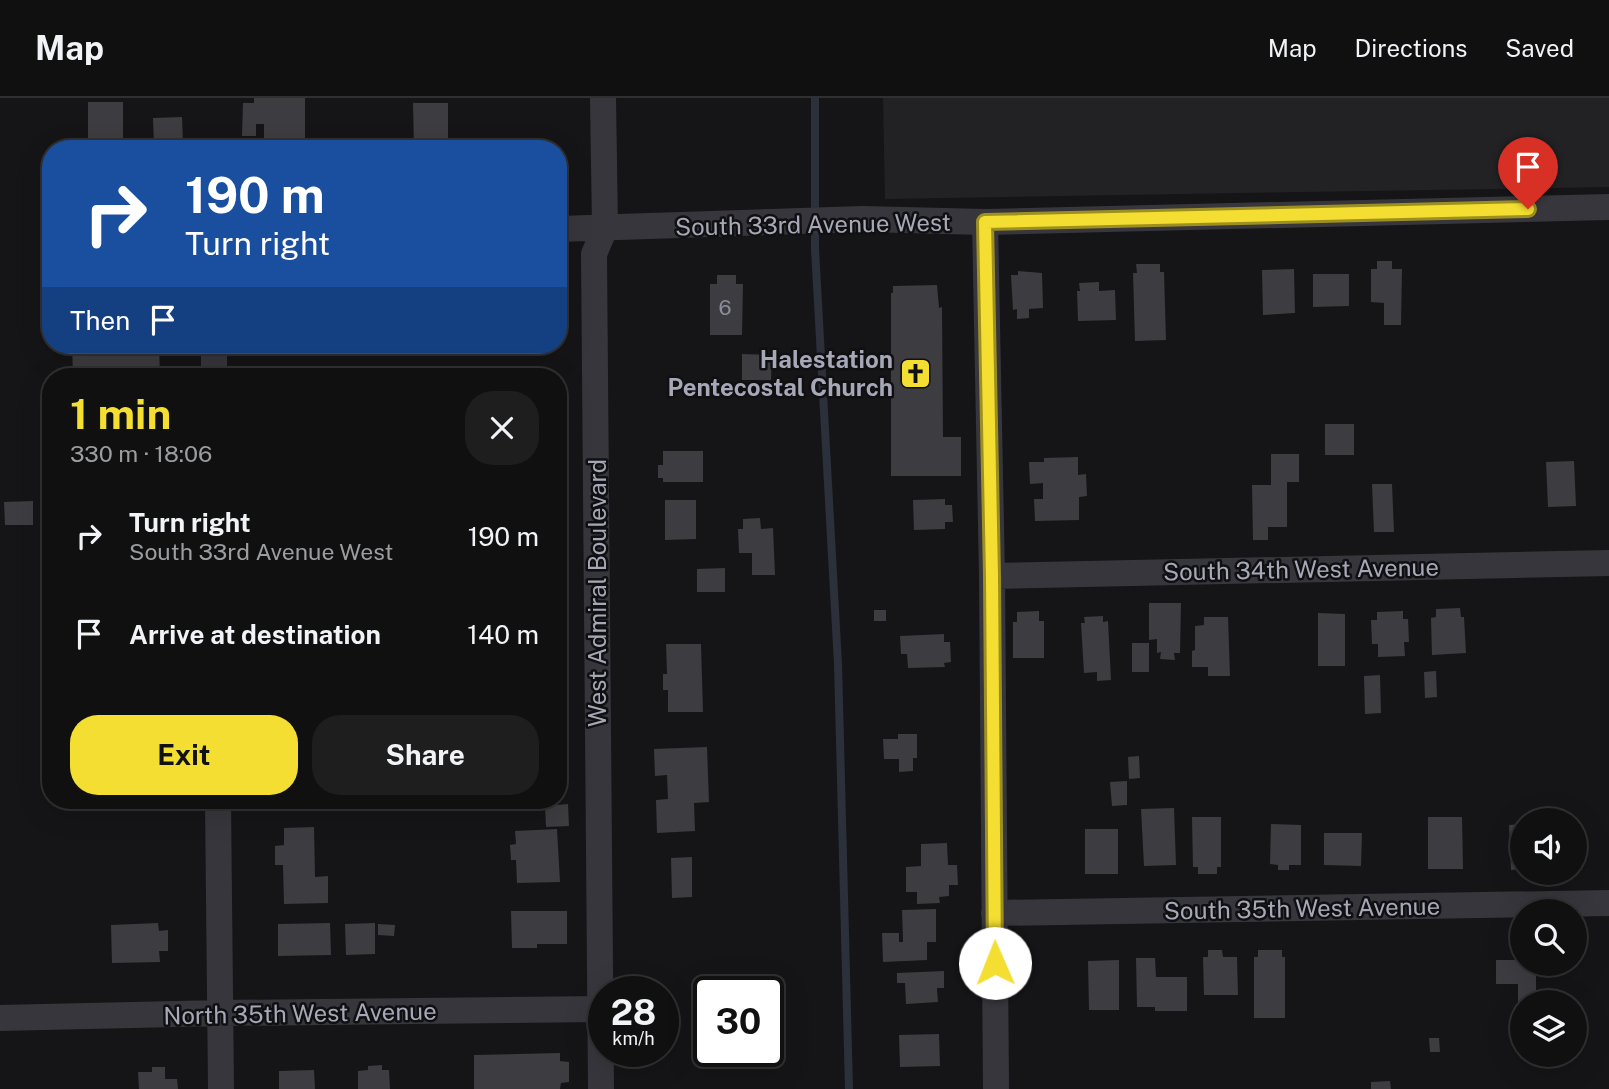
<!DOCTYPE html>
<html lang="en">
<head>
<meta charset="utf-8">
<style>
  body { margin:0; font-family:"Public Sans",sans-serif; background:#1e1e1f; color:#f1f3f6; height:100vh; display:flex; flex-direction:column; font-size:26px; white-space:nowrap }
  * { box-sizing:border-box; margin:0 }
  p { font-size:23px; color:#9c9d9f }
  .icon { flex:none; width:38px; height:38px; fill:none; stroke:currentColor; stroke-width:2; stroke-linecap:round; stroke-linejoin:round }
  .map { position:relative; flex:1; overflow:hidden }
  .panel { position:absolute; left:42px; top:270px; width:525px; height:441px; display:flex; flex-direction:column; background:#101011; border-radius:28px; box-shadow:0 7px 28px #0002,0 0 0 2px #303031 }
  .panel>* { flex:none }
  .guide { position:absolute; left:42px; top:42px; width:525px; height:214px; border-radius:28px; box-shadow:0 7px 28px #0002,0 0 0 2px #303031; background:#1a4fa0; color:#fff; overflow:hidden }
  .tools { position:absolute; left:1510px; top:710px; display:grid; gap:14px }
  .tools a { display:grid; place-items:center; width:77px; height:77px; border-radius:50%; background:#101011; box-shadow:0 7px 28px #0002,0 0 0 2px #303031; font-size:35px }
  .speed { position:absolute; left:588px; top:878px; display:flex; gap:14px; font-size:35px; font-weight:700; text-align:center }
  .speed>* { display:grid; place-content:center; width:91px; height:91px; border-radius:50%; background:#101011; box-shadow:0 7px 28px #0002,0 0 0 2px #303031; line-height:1 }
  .speed small { font-size:18px; font-weight:400 }
  .speed .limit { border:4px solid #111; border-radius:10px; background:#fff; color:#111 }
  .pin { position:absolute; display:grid; place-items:center; width:60px; height:60px; color:#fff; margin:-72px -30px; border-radius:50% 50% 50% 0; rotate:-45deg; box-shadow:0 0 7px #0007 }
  .pin .icon { rotate:45deg }
  .me { position:absolute; width:77px; margin:-38px; rotate:359deg; stroke-linejoin:round; filter:drop-shadow(0 0 5px #0008) }
  .turn { display:flex; align-items:center; gap:24px; height:147px; padding:0 28px; font-size:32px }
  .turn .icon { width:91px; height:91px; stroke-width:2.5 }
  .turn b { display:block; font-size:49px; line-height:60px }
  .then { display:flex; align-items:center; height:66px; padding:0 28px; background:#0003; gap:14px; font-size:26px }
  .round { display:grid; place-items:center; flex:none; width:74px; height:74px; border-radius:28px; background:#1e1e1f }
  .head { display:flex; align-items:center; justify-content:space-between; height:119px; padding:0 28px }
  h1 { font-size:42px; font-weight:700; line-height:52px; color:#f3de31 }
  .action { display:flex; gap:14px; margin-top:auto; padding:14px 28px }
  .action a { flex:1; height:80px; border-radius:28px; background:#f3de31; color:#111; font-size:28px; font-weight:700; line-height:80px; text-align:center }
  .action a+a { background:#1e1e1f; color:#f1f3f6 }
  ul { padding:0; list-style:none }
  li { display:flex; align-items:center; gap:21px; height:98px; padding:0 28px }
  li div { flex:1 }
  li b { display:block; font-size:26px }
  li em { font-style:normal }
  header { display:flex; align-items:center; gap:42px; box-sizing:border-box; height:98px; padding:0 35px; background:#101011; border-bottom:2px solid #303031 }
  header strong { font-size:33px }
  nav { display:flex; gap:38px; margin-inline-start:auto; font-size:24px }
  .map>svg:first-child { display:block }
  .built { fill:#222124 }
  .lines { fill:none; stroke-linecap:round; stroke-linejoin:round }
  .stream { stroke:#2b303b; stroke-width:8 }
  .building { fill:#3d3c41 }
  .minor { stroke:#36363c; stroke-width:26 }
  .route-casing { stroke:#9e9020; stroke-width:18 }
  .route { stroke:#f3de31; stroke-width:12 }
  .labels { text-anchor:middle; dominant-baseline:central; stroke-width:5; stroke-linejoin:round; paint-order:stroke }
  .number-label { font-size:21px; fill:#8c8d9a }
  .street-label { font-size:24px; fill:#a7a8b7; stroke:#101012 }
  .poi-label { font-size:24px; font-weight:bold; fill:#a7a8b7; stroke:#101012; text-anchor:end }
</style>
</head>
<body>
<header>
<strong>Map</strong>
<nav><a>Map</a><a>Directions</a><a>Saved</a></nav>
</header>
<div class="map">
<svg width="1609" height="991" viewBox="0 0 1609 991">
  <rect width="100%" height="100%" fill="#151517"/>
  <!-- built -->
  <path class="built" d="M883,0H1609V89L885,101Z"/>
  <g class="lines">
    <!-- stream -->
    <path class="stream" d="M815,0V151L838,566L849,991"/>
  </g>
  <!-- building -->
  <path class="building" d="M254,0H305V49H278L279,43H264V26H256V38H242L243,5H254Z
    M88,4H123V43L88,42Z
    M413,5H448V50H414Z
    M182,19L183,45L154,46L153,20Z
    M1377,163H1392V171H1402L1401,227H1384V205L1371,204V171H1377Z
    M1136,166H1160V174H1164L1166,242L1135,243L1133,175H1137Z
    M1294,171L1295,215L1263,217L1262,172Z
    M1018,173L1042,175L1043,210L1029,211V220L1017,221V211L1013,212L1011,177H1018Z
    M1313,176H1349V208L1313,209Z
    M717,177H736V186H743L742,237H710V186H717Z
    M1099,184V193L1115,192L1116,222L1078,223L1077,193H1080L1079,185Z
    M937,187L939,210L942,209L943,339H961V378H891V195H893V188Z
    M72,247H159L160,278H73Z
    M742,256L772,257L771,282H742Z
    M1325,326H1354V357H1325Z
    M663,353H703V384H663V380H658V367H663Z
    M1271,356H1299V384H1287V429H1268V442H1253L1252,387H1271Z
    M1078,359V377L1086,376L1087,398L1079,399V422L1035,423L1034,401H1043V385L1030,386L1029,364H1044V360Z
    M1574,363L1576,408L1548,409L1546,364Z
    M1372,386H1392L1394,434H1374Z
    M558,388H565V421H558Z
    M945,401V407H952L953,424H945V431L914,432L913,402Z
    M665,402H696V441L665,442Z
    M33,403V427H5L4,404Z
    M760,420L761,431L773,430L775,477H752V455H739L738,431H743V421Z
    M558,467H566L567,486L558,487Z
    M725,470V494H697V471Z
    M1149,505H1181L1180,555H1174L1175,562L1160,561L1161,554L1157,555V541L1149,542Z
    M1460,510L1461,519H1464L1466,555L1432,557L1431,520L1436,519V511Z
    M874,512H886V523H874Z
    M1039,513V523H1044V560H1013V524H1017V514Z
    M1403,513V521H1408L1409,544H1404L1405,558L1378,559V546H1372L1371,522H1377V514Z
    M1318,515L1345,516V568H1318Z
    M1103,518V524L1108,523L1111,582L1097,583V574L1084,575L1081,525H1085L1084,519Z
    M1204,519H1228L1230,578H1208V569H1192V553L1195,552V528L1204,527Z
    M944,536V544H950L951,564L944,565L945,569L908,570L907,556H901L900,538Z
    M1132,545H1149V574H1132Z
    M666,546H701L703,614H668V592H663V576H667Z
    M1436,573L1437,599L1425,600L1424,574Z
    M1380,577L1381,615L1365,616L1364,578Z
    M898,636H917V660H913V673L899,674V661H884L883,641H898Z
    M558,643H567V671H558Z
    M707,649L709,704L694,705L695,733L657,735L656,702L668,701L667,677L655,678L654,651Z
    M1139,658L1140,680L1129,681L1128,659Z
    M1127,683V707L1112,708L1110,684Z
    M568,706L569,728L546,729L545,708Z
    M1174,710L1176,767L1144,768L1141,711Z
    M1192,719H1221V769H1217V776H1198V769H1193Z
    M1428,719H1462L1463,771H1428Z
    M1271,726L1301,727V767H1289V772H1278V767L1270,766Z
    M1522,726V771L1511,772L1509,727Z
    M314,729L315,779L328,778V805L284,806L283,767H275V748L284,747V730Z
    M557,731L560,784L517,785L516,762H511L510,747L516,746L515,733Z
    M1085,731H1118V776H1085Z
    M1324,735H1362L1361,768L1324,767Z
    M947,745L948,767H957L958,787H949V798L939,799L940,805L917,806V794H906V769L921,768V746Z
    M692,759V799L672,800L671,760Z
    M936,811V844H927V862L883,864L882,835H899V844H903L902,812Z
    M511,813H567V846H537V850H512Z
    M158,825L159,833L168,832V853H159L160,864L112,865L111,827Z
    M330,825L331,857L278,858V826Z
    M375,825V856L346,857L345,826Z
    M378,826L395,827L394,838L378,837Z
    M1208,852H1222L1223,859H1237L1238,897H1204L1203,859H1208Z
    M1258,852H1282V859H1285V920H1254V859H1258Z
    M1136,860H1155L1156,879H1187V913H1155V909H1137Z
    M1119,862V912H1089L1088,863Z
    M1496,862H1522V866H1536V905H1522V926H1518V886H1496Z
    M944,873V890H937L938,904L906,906L905,885H897V875Z
    M672,912L673,927L663,928V913Z
    M939,936L940,968L900,969L899,937Z
    M1429,940H1439L1440,954H1430Z
    M560,955V963L569,964V984L561,985L560,991H474V957Z
    M382,967V972H389L390,991H358V973L368,972V968Z
    M152,969H165V981H177L178,991H139L138,974H152Z
    M314,972L315,991H279V973Z
    M1390,983L1391,991H1371V984Z"/>
  <g class="lines">
    <!-- minor -->
    <path class="minor" d="M985,124L992,478L996,991
      M558,131L863,121L985,124L1609,109
      M214,247V278
      M992,478L1609,465
      M218,702L221,991
      M994,815L1609,805
      M0,920L220,915L600,911
      M601,991L594,156L605,130L603,0"/>
  </g>
  <g class="lines">
    <defs>
      <path id="route" d="M995,865L992,478L985,124L1528,111"/>
    </defs>
    <!-- route casing -->
    <use href="#route" class="route-casing"/>
    <!-- route -->
    <use href="#route" class="route"/>
  </g>
  <!-- icons -->
  <defs>
    <symbol id="church-square" viewBox="-11 -11 22 22"><rect x="-9" y="-9" width="18" height="18" rx="4" fill="#f3de31" stroke="#101012"/><path d="M-1.2-6h2.4v3.5h3.3v2.4h-3.3V6h-2.4V-.1h-3.3v-2.4h3.3Z" fill="#111"/></symbol>
  </defs>
  <g fill-rule="evenodd">
    <use href="#church-square" x="898" y="258" width="35" height="35"/>
  </g>
  <g class="labels">
    <!-- number labels -->
    <g class="number-label">
      <text x="725" y="209">6</text>
    </g>
    <!-- street labels -->
    <g class="street-label">
      <text transform="translate(813 126) rotate(-1)">South 33rd Avenue West</text>
      <text transform="translate(1301 471) rotate(-1)">South 34th West Avenue</text>
      <text transform="translate(597 495) rotate(-90)">West Admiral Boulevard</text>
      <text transform="translate(1302 810) rotate(-1)">South 35th West Avenue</text>
      <text transform="translate(300 915) rotate(-1)">North 35th West Avenue</text>
    </g>
    <!-- poi labels -->
    <g class="poi-label">
      <text x="893" y="261">Halestation<tspan x="893" dy="28">Pentecostal Church</tspan></text>
    </g>
  </g>
</svg>
<div class="tools">
<a><svg class="icon" aria-label="sound" viewBox="0 0 24 24"><path d="M4 9h4l5-4v14l-5-4H4zM17 9q2 3 0 6"/></svg></a>
<a><svg class="icon" aria-label="search" viewBox="0 0 24 24"><circle cx="10" cy="10" r="6"/><path d="M15 15l6 6"/></svg></a>
<a><svg class="icon" aria-label="layers" viewBox="0 0 24 24"><path d="M12 4l9 5-9 5-9-5zM3 14l9 5 9-5"/></svg></a>
</div>
<div class="speed"><div>28<small>km/h</small></div><div class="limit">30</div></div>
<div class="pin" style="left:1528px;top:111px;background:#d93025"><svg class="icon" aria-label="arrive" viewBox="0 0 24 24"><path d="M6 21V4h12l-3 4 3 4H6"/></svg></div>
<svg class="me" style="left:995px;top:865px" viewBox="-20 -20 40 40"><circle r="19" fill="#fff"/><path d="M0-13L10 11 0 6-10 11z" fill="#f3de31"/></svg>
<div class="guide">
<div class="turn"><svg class="icon" aria-label="right" viewBox="0 0 24 24"><path d="M7 20v-9h11M14 6l5 5-5 5"/></svg><div><b>190 m</b>Turn right</div></div>
<div class="then">Then<svg class="icon" aria-label="arrive" viewBox="0 0 24 24"><path d="M6 21V4h12l-3 4 3 4H6"/></svg></div>
</div>
<section class="panel">
<div class="head"><div><h1>1 min</h1><p>330 m · 18:06</p></div><a class="round"><svg class="icon" aria-label="close" viewBox="0 0 24 24"><path d="M6 6l12 12M18 6L6 18"/></svg></a></div>
<ul>
<li><svg class="icon" aria-label="right" viewBox="0 0 24 24"><path d="M7 20v-9h11M14 6l5 5-5 5"/></svg><div><b>Turn right</b><p>South 33rd Avenue West</p></div><em>190 m</em></li>
<li><svg class="icon" aria-label="arrive" viewBox="0 0 24 24"><path d="M6 21V4h12l-3 4 3 4H6"/></svg><div><b>Arrive at destination</b></div><em>140 m</em></li>
</ul>
<div class="action"><a>Exit</a><a>Share</a></div>
</section>
</div>
</body>
</html>
